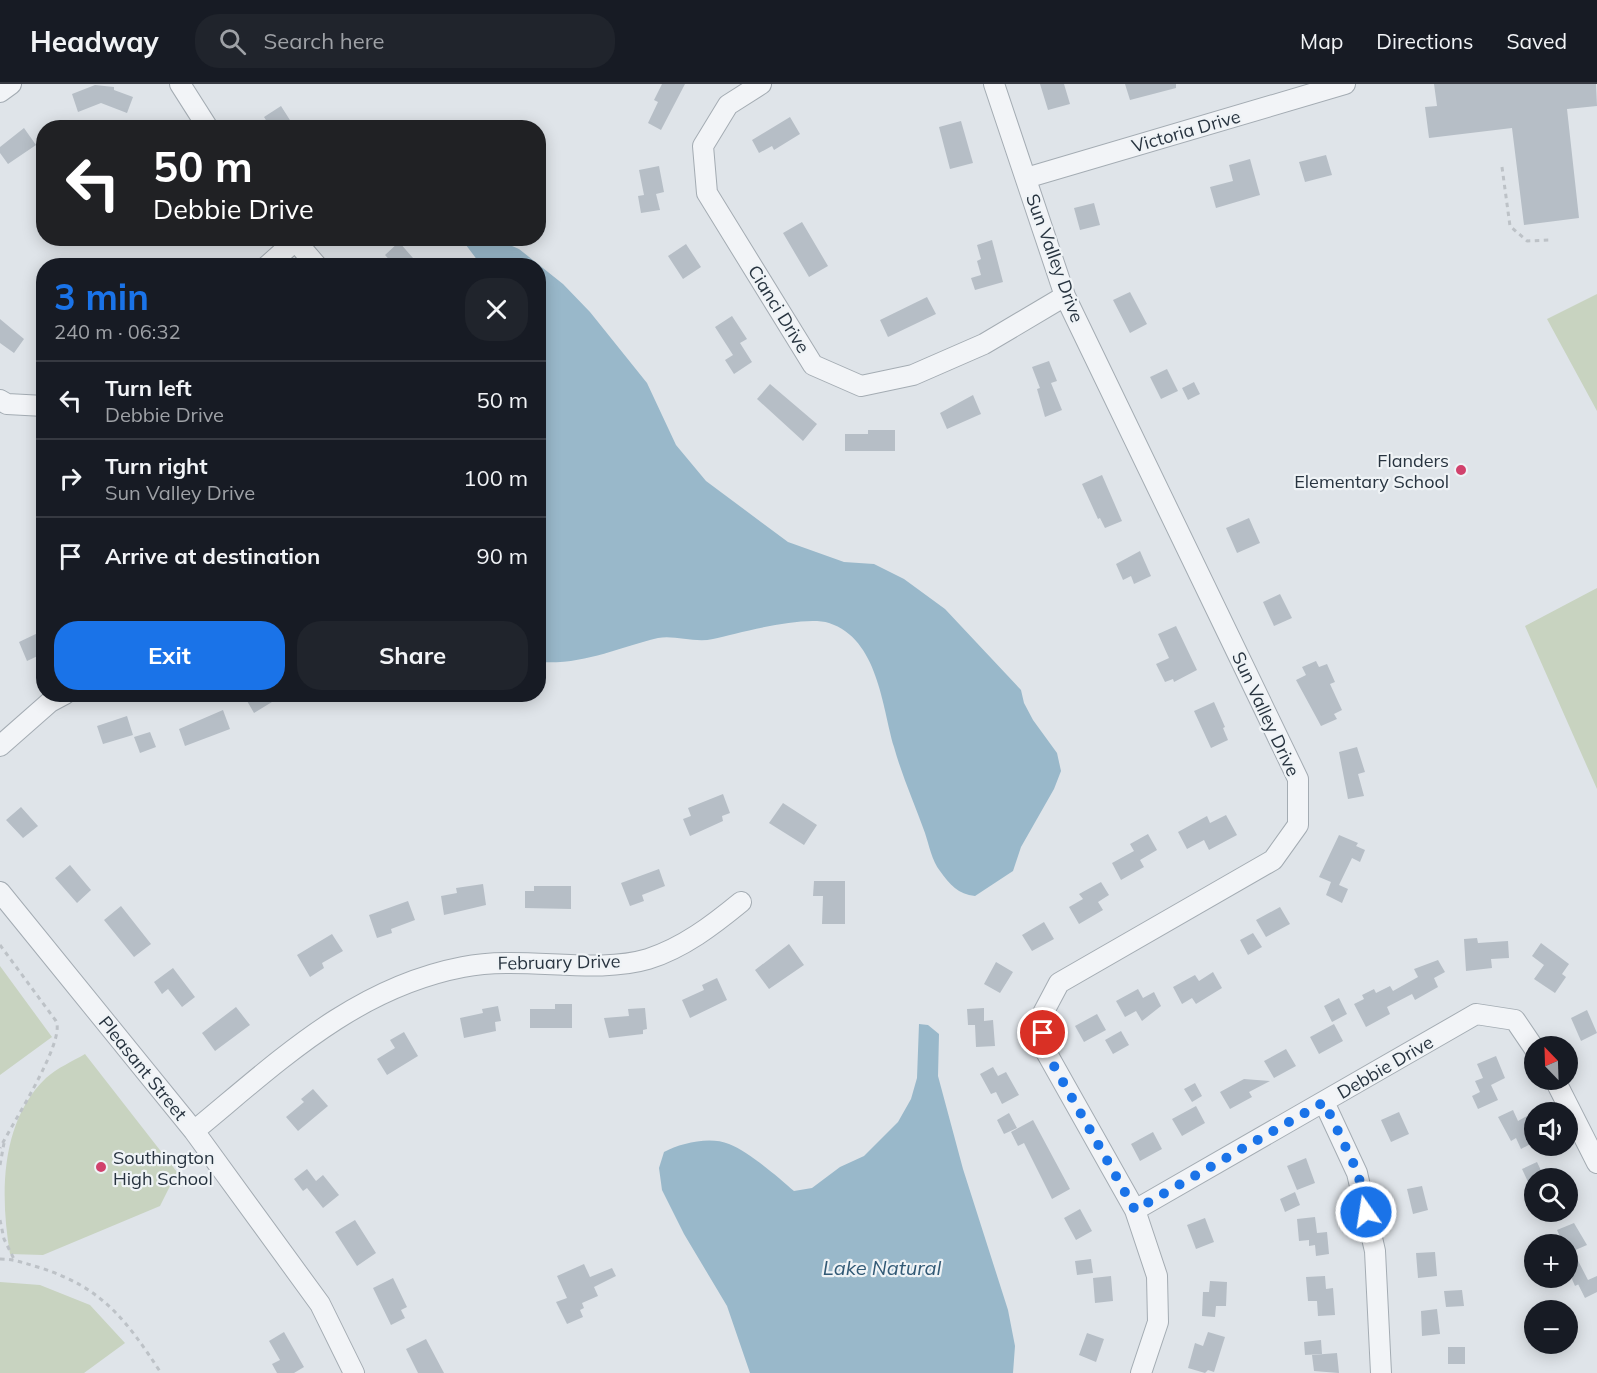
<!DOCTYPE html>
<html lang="en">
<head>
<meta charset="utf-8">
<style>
  body { margin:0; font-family:Mulish,sans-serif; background:#20242c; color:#f1f3f6; height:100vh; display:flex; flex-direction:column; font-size:22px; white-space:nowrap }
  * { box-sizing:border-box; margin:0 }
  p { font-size:20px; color:#9ea1a6 }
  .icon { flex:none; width:33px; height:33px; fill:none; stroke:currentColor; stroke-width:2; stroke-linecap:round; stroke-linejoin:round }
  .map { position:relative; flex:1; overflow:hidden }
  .details { position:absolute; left:36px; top:174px; width:510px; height:444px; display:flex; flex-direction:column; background:#171b24; border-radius:24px; box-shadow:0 3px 15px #0003 }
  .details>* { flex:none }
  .top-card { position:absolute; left:36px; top:36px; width:510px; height:126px; border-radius:24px; box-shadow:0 3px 15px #0003; background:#202124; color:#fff; overflow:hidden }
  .needle { width:39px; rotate:337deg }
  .controls { position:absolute; left:1524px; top:952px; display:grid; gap:12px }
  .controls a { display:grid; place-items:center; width:54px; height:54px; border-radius:50%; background:#171b24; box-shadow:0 3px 15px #0003; font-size:30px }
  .pin { position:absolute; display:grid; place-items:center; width:51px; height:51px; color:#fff; margin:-26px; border:3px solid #fff; border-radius:50%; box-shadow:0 2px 6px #0007 }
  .me { position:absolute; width:66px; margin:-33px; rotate:347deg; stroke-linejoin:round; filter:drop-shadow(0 0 4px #0008) }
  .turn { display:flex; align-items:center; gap:21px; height:126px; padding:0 18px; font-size:27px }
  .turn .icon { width:78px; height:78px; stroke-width:2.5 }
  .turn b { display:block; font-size:42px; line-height:51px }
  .round { display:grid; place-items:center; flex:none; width:63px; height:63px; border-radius:24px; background:#20242c }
  .overview { display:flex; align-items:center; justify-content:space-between; height:102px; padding:0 18px }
  h1 { font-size:36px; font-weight:700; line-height:45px; color:#1a73e8 }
  .primary-button { display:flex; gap:12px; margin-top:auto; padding:12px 18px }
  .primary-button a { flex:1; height:69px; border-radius:24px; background:#1a73e8; color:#fff; font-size:24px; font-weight:700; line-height:69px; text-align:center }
  .primary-button a+a { background:#20242c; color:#f1f3f6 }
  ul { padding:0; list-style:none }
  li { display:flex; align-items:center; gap:18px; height:78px; padding:0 18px; border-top:2px solid #363941 }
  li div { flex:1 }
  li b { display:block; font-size:22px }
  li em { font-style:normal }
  header { display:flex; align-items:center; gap:36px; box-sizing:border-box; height:84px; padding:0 30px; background:#171b24; border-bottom:2px solid #363941 }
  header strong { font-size:28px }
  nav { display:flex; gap:33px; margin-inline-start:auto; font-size:21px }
  .search { width:420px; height:54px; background:#20242c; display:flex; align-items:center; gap:15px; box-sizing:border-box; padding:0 21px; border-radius:24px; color:#9ea1a6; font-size:22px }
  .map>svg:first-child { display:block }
  .green { fill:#c8d3c0 }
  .water { fill:#99b8ca }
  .building { fill:#b6bec6 }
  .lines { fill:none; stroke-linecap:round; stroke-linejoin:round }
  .minor-casing { stroke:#a4acb3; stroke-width:22 }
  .path { stroke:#bdc2c7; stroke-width:3; stroke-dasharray:4.5 4.5; stroke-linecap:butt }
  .minor { stroke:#f2f4f7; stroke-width:20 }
  .route { stroke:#1a73e8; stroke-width:10; stroke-dasharray:0 18 }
  .poi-dot { fill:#d1416c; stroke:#eff3f6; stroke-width:2 }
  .labels { text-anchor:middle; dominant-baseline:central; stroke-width:4.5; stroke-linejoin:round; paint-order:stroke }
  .street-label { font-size:18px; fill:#283440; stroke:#eff3f6 }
  .poi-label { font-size:18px; fill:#283440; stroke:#eff3f6; text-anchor:end }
  .water-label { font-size:20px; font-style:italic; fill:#315975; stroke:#eff3f6 }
</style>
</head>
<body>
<header>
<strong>Headway</strong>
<div class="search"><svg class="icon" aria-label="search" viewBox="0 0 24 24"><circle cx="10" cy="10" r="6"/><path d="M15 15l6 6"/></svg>Search here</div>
<nav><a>Map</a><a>Directions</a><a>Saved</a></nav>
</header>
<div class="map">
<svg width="1597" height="1289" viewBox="0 0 1597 1289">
  <rect width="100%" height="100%" fill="#dfe4e9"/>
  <!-- green -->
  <path class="green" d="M1597,210V327L1547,235Z
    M1597,504V705L1525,542Z
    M0,882L52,953L0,991Z
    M85,970L177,1088L160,1122L43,1171L10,1170C0,1111 0,1038 46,994C57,984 73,977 85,970Z
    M0,1198L40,1201L90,1221L125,1259L84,1289H0Z"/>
  <!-- water -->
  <path class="water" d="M468,155H496L519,165L563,200L590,228L647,299L676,361L706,397L788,458L844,478L874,480L904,495L945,525L1021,606L1024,619L1033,636L1057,669L1061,687L1054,705L1021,763L1013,787L975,812C958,810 950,801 940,787C932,777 929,761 925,749C915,721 902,692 894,663C882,622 878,555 829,539C804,531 739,549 713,555C695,559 675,551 658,554C616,564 584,581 539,578L538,182L481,181L466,161Z
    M919,940L928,941L939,950L938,992L963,1085L1008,1226L1015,1262L1013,1289H750L727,1222L684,1150L662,1106L659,1084L664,1068C681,1059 710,1052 729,1060C749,1068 777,1092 794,1107L812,1104L840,1083L864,1072L898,1038L911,1015L917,994Z"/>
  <!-- building -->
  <path class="building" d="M662,0H685L661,46L648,39L658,18L654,16Z
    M1040,0H1064L1070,20L1048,26Z
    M1125,0H1176V4L1130,16Z
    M1434,0H1596L1597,22L1567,25L1579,134L1524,141L1512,44L1429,54L1425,23L1437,22Z
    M95,1L114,3V6L133,13L127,29L101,19L78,28L72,10Z
    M281,22L295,44H271L264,33Z
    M790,33L800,50L774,66L772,62L759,69L752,56Z
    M961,37L973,79L950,85L939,43Z
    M24,44L36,61L8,80L0,69V63Z
    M1326,71L1332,91L1305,98L1299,78Z
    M1250,75L1260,111L1216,124L1210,103L1233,97L1229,81Z
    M659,82L664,108L656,110L660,126L641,129L638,112L644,111L639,86Z
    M1094,119L1100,141L1080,146L1074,124Z
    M802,138L828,182L809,193L783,149Z
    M992,156L1003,198L975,206L971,194L981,191L977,177L981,175L977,161Z
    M399,158L420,182H395L385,171Z
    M686,160L701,183L683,195L668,172Z
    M1130,208L1147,240L1130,249L1113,216Z
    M927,213L936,230L888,253L880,236Z
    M732,232L747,255L740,259L752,278L734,290L725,276L733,271L715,243Z
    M0,235L24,255L14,269L0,259Z
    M1049,277L1057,297L1051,299L1062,326L1045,333L1037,305L1040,304L1032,283Z
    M1167,285L1178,307L1161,315L1150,293Z
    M1194,298L1200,310L1188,316L1182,304Z
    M770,300L817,340L803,357L757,315Z
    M973,311L981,330L947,345L940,329Z
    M868,346H895V367H845V350H868Z
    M1102,391L1122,437L1105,444L1100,434L1098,435L1082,400Z
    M1249,434L1260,459L1237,469L1226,444Z
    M1140,467L1151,492L1134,500L1131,492L1123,496L1116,480Z
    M1280,510L1292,534L1274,542L1263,518Z
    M1176,542L1197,586L1174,598L1173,595L1165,598L1156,580L1169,574L1158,550Z
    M40,548L44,569L27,577L19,558Z
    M1316,577L1319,583L1327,580L1335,598L1330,600L1342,626L1334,630L1337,635L1321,642L1296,596L1306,591L1302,583Z
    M243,610H285L254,629Z
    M1214,618L1225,643L1223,644L1228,656L1211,664L1194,627Z
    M223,626L230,645L185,662L179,645Z
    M127,632L133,651L103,660L97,642Z
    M150,648L156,663L140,669L134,653Z
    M1357,663L1365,688L1358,690L1364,712L1348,715L1339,668Z
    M723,710L730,729L722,732L723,737L690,752L683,735L691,732L688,724Z
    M783,719L817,741L804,761L769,739Z
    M21,723L38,742L23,754L6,736Z
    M1226,731L1237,751L1209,766L1204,756L1187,765L1178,748L1207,732L1210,739Z
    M1148,750L1157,766L1140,776L1144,783L1121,796L1112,779L1134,767L1130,760Z
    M1339,751L1358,759L1356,762L1365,766L1360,778L1352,774L1339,801L1348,805L1342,819L1326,811L1331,798L1319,793Z
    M70,781L91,806L77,819L55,794Z
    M659,785L665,802L642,811L644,817L630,822L621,799Z
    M814,797H845V840H822L823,812H813Z
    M1101,798L1109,811L1098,818L1103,826L1079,840L1069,823L1083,815L1079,810Z
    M483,800L486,821L444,831L441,812L457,809L456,804Z
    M534,802H571V825L525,824V807H534Z
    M408,817L415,836L391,845L392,849L377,854L369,831Z
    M121,822L151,860L134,873L104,836Z
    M1280,823L1290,840L1266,853L1256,836Z
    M1044,838L1054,855L1032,867L1022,851Z
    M1253,849L1262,863L1248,871L1240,856Z
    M332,850L343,867L322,879L324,884L310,893L297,871Z
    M1477,854L1478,859L1508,857L1509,874L1491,875L1492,884L1466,887L1464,855Z
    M1541,859L1569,880L1562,890L1566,893L1555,909L1534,895L1544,881L1532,872Z
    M789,860L804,881L769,905L755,886Z
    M1438,876L1445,888L1434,894L1438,903L1415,916L1412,910L1387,923L1390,930L1366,943L1354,920L1364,915L1362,911L1374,905L1376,909L1390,902L1393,907L1418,893L1414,885Z
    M996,878L1013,888L1000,909L984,900Z
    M173,884L195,913L182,923L168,905L162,910L154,898Z
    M1213,888L1222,904L1196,920L1192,914L1182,920L1173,903L1195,891L1199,897Z
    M717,894L727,916L690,934L682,916L704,906L702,901Z
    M1138,905L1143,914L1154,908L1161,922L1142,937L1136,927L1125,933L1116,917Z
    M1339,914L1347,930L1332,938L1324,922Z
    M555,920H572V944H530V925H555Z
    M498,922L501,937L495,938L496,947L464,954L460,934L483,929L482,925Z
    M236,923L250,941L215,967L202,949Z
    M645,924L647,945L643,946V950L609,954L604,934L629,932L628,925Z
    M984,924V937L993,936L995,962L976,963L975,941H968L967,925Z
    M1587,926L1597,949L1581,957L1571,934Z
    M1097,930L1106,946L1084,958L1075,942Z
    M1334,940L1343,957L1319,970L1310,953Z
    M1121,947L1129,961L1113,970L1105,956Z
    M404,948L418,972L387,991L377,975L395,964L390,956Z
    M1286,965L1296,982L1274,994L1264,977Z
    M1496,972L1505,994L1491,1001L1498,1016L1478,1025L1472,1012L1480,1008L1475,997L1483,994L1477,980Z
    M993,983L998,992L1006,988L1019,1011L1002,1020L996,1008L991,1010L980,990Z
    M1244,995L1270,997L1249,1008L1252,1013L1230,1025L1220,1008Z
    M1195,999L1202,1012L1192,1018L1184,1005Z
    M313,1005L328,1022L298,1047L286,1033L304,1018L301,1015Z
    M1196,1022L1205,1039L1182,1052L1172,1035Z
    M1513,1026L1518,1037L1527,1032L1534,1049V1058L1521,1065L1516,1054L1511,1057L1498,1033Z
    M1399,1028L1409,1050L1391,1058L1381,1036Z
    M1009,1029L1017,1044L1004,1050L997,1036Z
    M1033,1036L1070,1105L1052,1115L1024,1059L1018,1062L1011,1048Z
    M1153,1048L1162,1065L1140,1077L1131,1060Z
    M1306,1074L1315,1099L1297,1106L1287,1082Z
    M1537,1078L1544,1093L1534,1095L1529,1100L1522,1085Z
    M307,1085L316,1097L323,1091L339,1111L323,1124L307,1104L303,1107L294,1095Z
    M1422,1102L1428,1126L1413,1130L1407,1105Z
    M1295,1108L1300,1121L1285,1128L1280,1115Z
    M1080,1125L1092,1147L1076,1156L1064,1134Z
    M1315,1133L1317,1149L1327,1148L1329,1170L1316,1172L1315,1161L1309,1162V1156L1299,1157L1297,1135Z
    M1205,1134L1214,1158L1196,1165L1187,1141Z
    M355,1136L376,1169L357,1182L335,1148Z
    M1574,1139L1587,1161L1573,1167L1588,1196L1597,1192V1208L1585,1214L1578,1200L1581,1199L1575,1202L1568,1186V1161H1564L1557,1146Z
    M1435,1168L1437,1192L1418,1194L1416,1169Z
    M1091,1175L1093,1189L1077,1191L1075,1177Z
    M584,1180L590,1193L612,1184L616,1192L594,1203L598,1212L582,1219L584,1224L580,1226L583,1233L567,1240L556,1218L567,1214L557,1192Z
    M1111,1192L1113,1217L1095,1219L1093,1194Z
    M1325,1192L1326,1205L1333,1204L1335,1231L1318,1232L1317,1217H1308L1306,1193Z
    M393,1194L407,1223L401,1226L405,1234L391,1241L373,1204Z
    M1210,1197L1227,1198L1226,1222H1216L1215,1233L1202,1232L1203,1208H1209Z
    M1462,1206L1464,1222L1446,1223L1444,1207Z
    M1437,1225L1440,1250L1422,1252L1421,1227Z
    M284,1248L304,1283L294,1289H277L272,1280L280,1276L269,1257Z
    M1208,1248L1225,1253L1214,1288L1208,1286L1205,1289L1188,1284L1195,1259L1203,1262Z
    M1087,1249L1104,1255L1096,1278L1079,1271Z
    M426,1255L444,1289H418L406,1265Z
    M1321,1256L1322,1270L1305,1271L1304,1258Z
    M1448,1263H1465V1280H1448Z
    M1337,1269L1339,1289L1314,1287L1312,1271Z"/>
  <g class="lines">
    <defs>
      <path id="minor" d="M180,0L208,44
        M761,0L728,21L703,62L707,109L813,281L861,302L913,291L984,260L1065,212
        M994,0L1065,212L1298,695V741L1273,776L1059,899L1041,933L1045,966L1135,1126L1157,1192L1158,1238L1141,1289
        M0,8L11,0
        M1026,94L1345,0
        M293,154L317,182
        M267,182L295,157
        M0,316L7,320L44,322
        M0,662L50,618L65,610
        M0,808L194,1047L320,1220L354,1289
        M1555,996L1597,1079
        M1324,1018L1357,1089L1375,1167L1381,1289
        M194,1047C277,979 353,904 463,883C522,871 594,891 648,875C683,864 713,841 741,818
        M1135,1126L1476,930L1515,936L1534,964"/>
    </defs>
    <!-- minor casing -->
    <use href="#minor" class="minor-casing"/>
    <!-- path -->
    <path class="path" d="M1502,83L1510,142L1527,157L1550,156
      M0,861L56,937C66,957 12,1040 0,1064
      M0,1081L4,1059
      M0,1136L4,1155L14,1175
      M0,1175C15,1175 27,1180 41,1184C103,1204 127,1237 161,1289"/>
    <!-- minor -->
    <use href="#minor" class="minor"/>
  </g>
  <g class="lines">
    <!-- route -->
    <path class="route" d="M1043,949L1045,966L1135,1126L1324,1018L1358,1089L1366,1128"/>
  </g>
  <!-- markers -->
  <g class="poi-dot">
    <circle cx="1461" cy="386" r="6"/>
    <circle cx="101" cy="1083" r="6"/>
  </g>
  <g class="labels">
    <!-- street labels -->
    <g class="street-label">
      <text transform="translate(1186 47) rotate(-16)">Victoria Drive</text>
      <text transform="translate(1055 174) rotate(70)">Sun Valley Drive</text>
      <text transform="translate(779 225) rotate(58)">Cianci Drive</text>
      <text transform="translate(1266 630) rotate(65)">Sun Valley Drive</text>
      <text transform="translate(559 878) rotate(-1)">February Drive</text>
      <text transform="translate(1385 983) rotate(-30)">Debbie Drive</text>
      <text transform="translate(143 984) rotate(51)">Pleasant Street</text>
    </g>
    <!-- poi labels -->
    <g class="poi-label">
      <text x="1449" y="376">Flanders<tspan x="1449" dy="21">Elementary School</tspan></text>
      <text x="113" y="1073" text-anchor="start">Southington<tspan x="113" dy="21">High School</tspan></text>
    </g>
    <!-- water labels -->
    <g class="water-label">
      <text x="882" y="1183">Lake Natural</text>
    </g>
  </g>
</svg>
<div class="controls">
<a><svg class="needle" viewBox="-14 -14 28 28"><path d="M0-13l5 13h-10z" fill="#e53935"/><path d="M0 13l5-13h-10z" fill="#9ea1a6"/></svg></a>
<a><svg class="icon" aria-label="sound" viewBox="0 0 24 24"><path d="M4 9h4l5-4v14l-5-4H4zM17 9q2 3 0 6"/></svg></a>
<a><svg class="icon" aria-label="search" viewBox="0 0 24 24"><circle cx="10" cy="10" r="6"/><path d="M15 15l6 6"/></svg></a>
<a>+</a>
<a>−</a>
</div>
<div class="pin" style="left:1043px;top:949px;background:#d93025"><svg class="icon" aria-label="arrive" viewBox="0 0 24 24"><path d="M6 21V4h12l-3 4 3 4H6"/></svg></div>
<svg class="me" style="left:1366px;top:1128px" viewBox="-20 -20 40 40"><circle r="17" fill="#1a73e8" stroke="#fff" stroke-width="3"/><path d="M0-11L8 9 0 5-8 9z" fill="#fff"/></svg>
<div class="top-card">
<div class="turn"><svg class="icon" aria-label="left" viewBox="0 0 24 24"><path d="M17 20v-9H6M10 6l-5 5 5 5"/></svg><div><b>50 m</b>Debbie Drive</div></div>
</div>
<section class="details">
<div class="overview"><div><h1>3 min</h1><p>240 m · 06:32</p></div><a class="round"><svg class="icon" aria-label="close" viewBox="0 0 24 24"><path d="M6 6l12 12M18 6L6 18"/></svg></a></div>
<ul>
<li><svg class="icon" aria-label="left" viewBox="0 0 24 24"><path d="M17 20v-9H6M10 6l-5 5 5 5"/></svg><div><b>Turn left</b><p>Debbie Drive</p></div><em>50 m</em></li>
<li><svg class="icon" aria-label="right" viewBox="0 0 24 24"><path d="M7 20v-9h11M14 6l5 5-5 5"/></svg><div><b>Turn right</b><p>Sun Valley Drive</p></div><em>100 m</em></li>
<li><svg class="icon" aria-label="arrive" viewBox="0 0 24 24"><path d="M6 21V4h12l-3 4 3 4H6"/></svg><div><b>Arrive at destination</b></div><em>90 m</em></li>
</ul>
<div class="primary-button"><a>Exit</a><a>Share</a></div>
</section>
</div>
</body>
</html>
